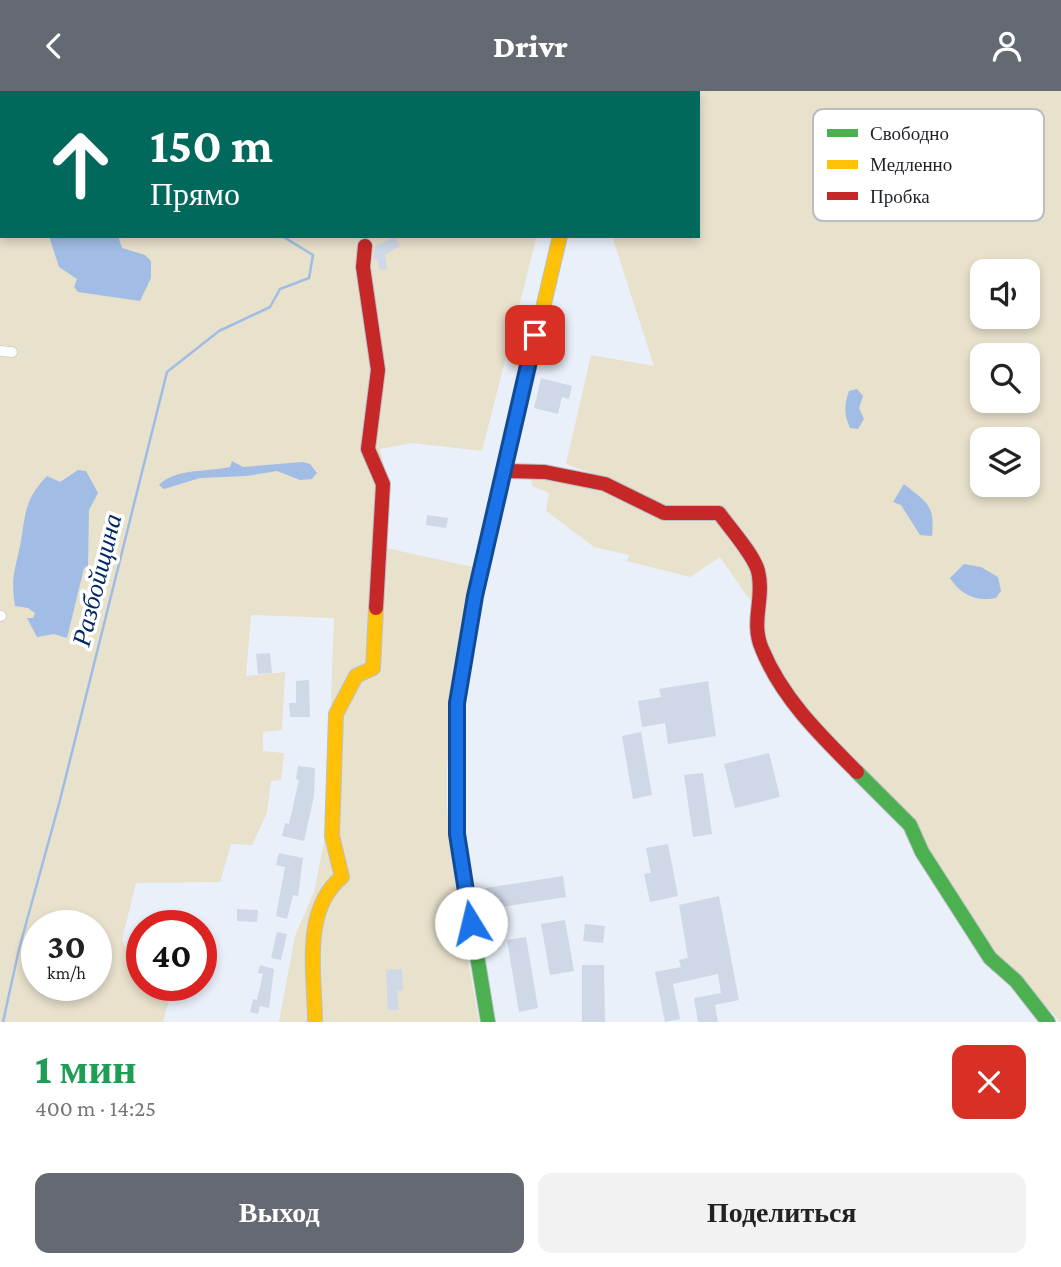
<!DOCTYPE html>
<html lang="ru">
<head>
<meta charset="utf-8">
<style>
  body { margin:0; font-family:"Crimson Pro",serif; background:#f2f2f2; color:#222; height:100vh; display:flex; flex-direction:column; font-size:26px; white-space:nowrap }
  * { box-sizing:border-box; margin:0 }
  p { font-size:23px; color:#767676 }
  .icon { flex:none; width:38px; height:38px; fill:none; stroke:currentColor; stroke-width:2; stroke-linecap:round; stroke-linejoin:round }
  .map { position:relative; height:931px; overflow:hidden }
  .side { display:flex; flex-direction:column; background:#fff; flex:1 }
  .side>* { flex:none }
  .banner { position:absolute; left:0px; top:0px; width:700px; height:147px; box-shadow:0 4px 10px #0003; background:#00695c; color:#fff; overflow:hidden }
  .buttons { position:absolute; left:970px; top:168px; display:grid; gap:14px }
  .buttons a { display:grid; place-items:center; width:70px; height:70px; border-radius:14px; background:#fff; box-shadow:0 4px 10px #0003; font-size:35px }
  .speed { position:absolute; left:21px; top:819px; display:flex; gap:14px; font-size:35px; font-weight:700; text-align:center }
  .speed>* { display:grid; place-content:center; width:91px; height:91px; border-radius:50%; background:#fff; box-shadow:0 4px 10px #0003; line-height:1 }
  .speed small { font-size:18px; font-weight:400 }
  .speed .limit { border:10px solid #d22; background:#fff; color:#111 }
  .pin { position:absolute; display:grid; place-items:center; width:60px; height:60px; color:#fff; margin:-30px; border-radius:14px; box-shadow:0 4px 10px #0006 }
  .me { position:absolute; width:77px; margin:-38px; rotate:351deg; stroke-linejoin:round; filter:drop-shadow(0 0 5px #0008) }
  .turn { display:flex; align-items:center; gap:24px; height:147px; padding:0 35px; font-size:32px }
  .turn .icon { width:91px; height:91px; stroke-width:2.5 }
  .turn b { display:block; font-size:49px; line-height:60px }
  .round { display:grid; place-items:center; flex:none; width:74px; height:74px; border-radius:14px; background:#f2f2f2 }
  .overview { display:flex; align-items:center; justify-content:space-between; height:119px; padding:0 35px }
  h1 { font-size:42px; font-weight:800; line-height:52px; color:#1e9e55 }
  .action { display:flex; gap:14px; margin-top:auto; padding:14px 35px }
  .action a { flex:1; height:80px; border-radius:14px; background:#656a72; color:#fff; font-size:28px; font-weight:800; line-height:80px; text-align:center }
  .action a+a { background:#f2f2f2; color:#222 }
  header { display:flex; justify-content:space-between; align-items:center; height:91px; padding:0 35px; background:#656a72; color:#fff; font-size:32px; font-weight:800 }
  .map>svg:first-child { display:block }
  .green { fill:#e8e1cc; fill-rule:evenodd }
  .water { fill:#a1bce5 }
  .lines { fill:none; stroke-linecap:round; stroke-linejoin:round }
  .stream { stroke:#a1bce5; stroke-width:2.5 }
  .building { fill:#ced8e7 }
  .street-casing { stroke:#bcc1c9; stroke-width:11 }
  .fast-casing { stroke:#bcc1c9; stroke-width:16 }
  .slow-casing { stroke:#bcc1c9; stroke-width:16 }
  .jam-casing { stroke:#bcc1c9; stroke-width:16 }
  .street { stroke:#fcfdfe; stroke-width:10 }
  .fast { stroke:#4caf50; stroke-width:14 }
  .slow { stroke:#ffc107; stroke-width:14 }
  .jam { stroke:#c62828; stroke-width:14 }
  .route-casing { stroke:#114b97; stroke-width:18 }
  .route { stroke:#1a73e8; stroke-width:12 }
  .labels { text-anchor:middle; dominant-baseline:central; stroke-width:7; stroke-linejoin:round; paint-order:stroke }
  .water-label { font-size:26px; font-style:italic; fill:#002967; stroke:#fff }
  .key { fill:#fff; stroke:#bbbdbf; stroke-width:2 }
  .key-label { font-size:19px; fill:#1d2229 }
</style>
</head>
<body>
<header><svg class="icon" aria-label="back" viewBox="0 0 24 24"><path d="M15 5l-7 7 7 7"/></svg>Drivr<svg class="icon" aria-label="person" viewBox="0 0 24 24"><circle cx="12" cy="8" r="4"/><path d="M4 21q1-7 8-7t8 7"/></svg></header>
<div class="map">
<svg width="1061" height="931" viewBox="0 0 1061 931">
  <rect width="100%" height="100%" fill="#eaf0f9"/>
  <!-- green -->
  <path class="green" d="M0,0H574L2,2V145H537L482,360L413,352L380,358L387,386L386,457L477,477C463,555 444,635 447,715C451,787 467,860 479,931H279L295,845L314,801L326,742L334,527L251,524L246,585L285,581L282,639L263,641V660L284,662L281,689L271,690L267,722L252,754L231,753L220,791L136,792L122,849L131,867L142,871V894H173L163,931H0ZM37,835H96V894H37Z
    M603,0H1061V931L986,853L906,728L770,576L756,518L720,466L690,486L627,470L629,464L594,456L546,420L549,402L532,395L531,386H558L657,415L604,387L566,373L591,264L654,275L612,145H698V2ZM982,180H1027V226H982ZM982,264H1027V310H982ZM982,348H1027V394H982Z"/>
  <!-- water -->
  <path class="water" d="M49,145H118L122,157L145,164L151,170V187L140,210L78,201L74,196L77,188L59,176Z
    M857,298L863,305L859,317L864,328L858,338L850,337C844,324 844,314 849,300Z
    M232,370L243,376L303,371L310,373L317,382L312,388L300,389L277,380L246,385L200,387L164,398L159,394C175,377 209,381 230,376Z
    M78,379L86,380L98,402L89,419L88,475L84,477L67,547L54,543L37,546L27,527H33L35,522L28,517L15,515C11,485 14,484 20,455C26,424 23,410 47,385L60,391Z
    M904,393C927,412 935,413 932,445L920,444L901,414L893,411Z
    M964,473L981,476L998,486L1001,500L996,507C976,511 961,504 950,487Z"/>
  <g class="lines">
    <!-- stream -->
    <path class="stream" d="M226,0L227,2
      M3,931L19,858L59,713L167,281L219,240L270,216L280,198L309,187L313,164L282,145"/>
  </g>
  <!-- building -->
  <path class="building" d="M395,146L400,155L385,164L387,178L379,179L378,168H373L375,155Z
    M541,287L572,295L569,308L562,306L558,323L534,317Z
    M427,424L448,427L446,437L426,434Z
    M270,562L272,582L258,583L256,563Z
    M309,589L310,626H290L289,612H296V590Z
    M708,590L716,645L668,653L665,632L642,636L638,610L661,606L659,598Z
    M641,641L652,704L633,708L622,645Z
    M769,662L780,706L735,717L724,673Z
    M298,675L315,677L314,705L304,750L282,745L285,732L289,733L299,689L296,688Z
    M703,682L712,743L693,746L684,684Z
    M668,753L678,805L650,811L644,783L651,782L646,757Z
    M279,762L303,767L298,805L293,804L287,828L276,825L285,776L276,774Z
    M563,785L566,806L488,818L485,797Z
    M719,805L739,909L715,914L718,931H698L694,907L721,902L718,883L673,893L680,928L665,931L655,881L681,876L679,869L688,867L679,814Z
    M237,818L258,819L257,831L237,830Z
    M565,829L574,880L550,884L541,833Z
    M585,833L605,835L603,852L583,850Z
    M277,841L287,843L281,869L271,867Z
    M526,846L538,917L519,921L507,849Z
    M260,874L274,878L269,917L260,915L258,923L250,921L253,908L257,909L263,883L258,882Z
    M582,874H604L605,931H582Z
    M402,878L403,899L397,900L399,919H388L386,879Z"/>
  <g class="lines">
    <defs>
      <path id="street" d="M593,2V0
        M0,260L12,261
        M0,525H1"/>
      <path id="fast" d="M460,594L457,612V743L488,931
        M857,681L910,734L922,761L990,867L1016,890L1048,931"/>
      <path id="slow" d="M460,594L475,505L560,145
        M315,931C315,884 301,819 342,786L332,745L336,623L356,585L373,577L376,517"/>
      <path id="jam" d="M365,155L363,176L378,279L368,358L383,393L376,517
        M505,380L545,381L605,393L664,422H719C729,436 754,464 758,480C765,507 750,531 762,558C782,607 820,644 857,681"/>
    </defs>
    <!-- street casing -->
    <use href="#street" class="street-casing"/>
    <!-- fast casing -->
    <use href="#fast" class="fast-casing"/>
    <!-- slow casing -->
    <use href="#slow" class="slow-casing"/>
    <!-- jam casing -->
    <use href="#jam" class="jam-casing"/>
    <!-- street -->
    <use href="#street" class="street"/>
    <!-- fast -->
    <use href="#fast" class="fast"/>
    <!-- slow -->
    <use href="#slow" class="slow"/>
    <!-- jam -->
    <use href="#jam" class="jam"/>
  </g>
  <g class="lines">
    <defs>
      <path id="route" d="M471,832L457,743V612L475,505L535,244"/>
    </defs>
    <!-- route casing -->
    <use href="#route" class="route-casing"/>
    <!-- route -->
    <use href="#route" class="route"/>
  </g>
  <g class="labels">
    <!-- water labels -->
    <g class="water-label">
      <text transform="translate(97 489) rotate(-76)">Разбойщина</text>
    </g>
  </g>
  <!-- legend -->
  <rect x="813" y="18" width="231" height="112" rx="10" class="key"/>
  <rect x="827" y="38" width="31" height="8" fill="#4caf50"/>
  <rect x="827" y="69" width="31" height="9" fill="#ffc107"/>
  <rect x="827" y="101" width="31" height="8" fill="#c62828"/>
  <g class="key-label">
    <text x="870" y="49">Свободно</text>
    <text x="870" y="80">Медленно</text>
    <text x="870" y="112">Пробка</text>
  </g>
</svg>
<div class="buttons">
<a><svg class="icon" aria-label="sound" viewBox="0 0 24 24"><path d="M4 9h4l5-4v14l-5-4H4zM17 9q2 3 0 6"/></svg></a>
<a><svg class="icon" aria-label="search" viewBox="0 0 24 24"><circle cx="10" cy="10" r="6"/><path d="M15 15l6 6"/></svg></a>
<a><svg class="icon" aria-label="layers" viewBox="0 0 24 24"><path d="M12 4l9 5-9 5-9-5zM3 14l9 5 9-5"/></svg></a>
</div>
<div class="speed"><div>30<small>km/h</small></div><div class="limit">40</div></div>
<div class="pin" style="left:535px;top:244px;background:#d93025"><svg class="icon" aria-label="arrive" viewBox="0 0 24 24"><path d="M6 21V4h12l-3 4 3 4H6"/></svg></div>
<svg class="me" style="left:471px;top:832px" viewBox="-20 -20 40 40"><circle r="19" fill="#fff"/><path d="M0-13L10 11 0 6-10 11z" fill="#1a73e8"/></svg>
<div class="banner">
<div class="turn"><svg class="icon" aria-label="ahead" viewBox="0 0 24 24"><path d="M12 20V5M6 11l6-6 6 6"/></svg><div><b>150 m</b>Прямо</div></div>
</div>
</div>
<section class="side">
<div class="overview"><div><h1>1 мин</h1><p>400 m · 14:25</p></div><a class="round" style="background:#d93025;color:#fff"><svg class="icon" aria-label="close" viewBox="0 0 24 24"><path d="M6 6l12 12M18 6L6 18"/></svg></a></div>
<div class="action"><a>Выход</a><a>Поделиться</a></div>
</section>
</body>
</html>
